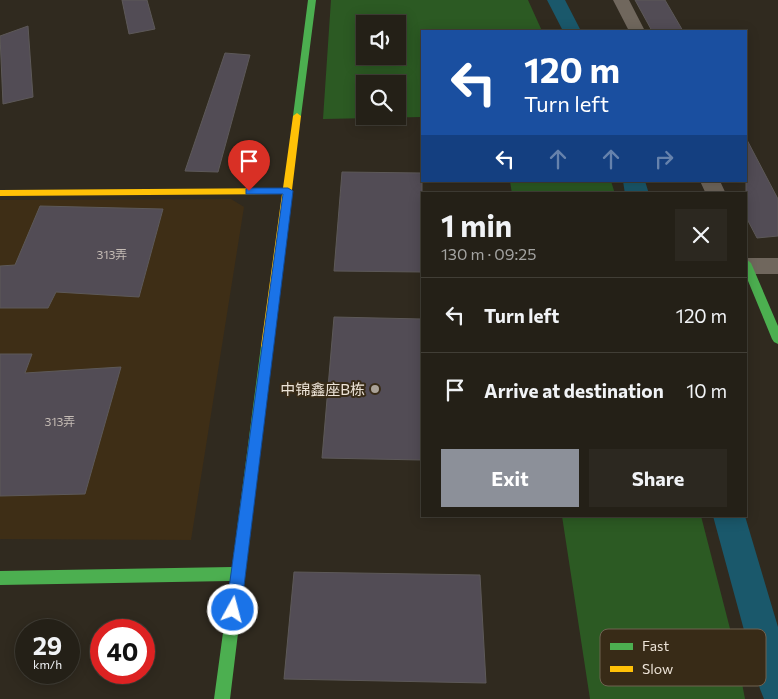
<!DOCTYPE html>
<html lang="en">
<head>
<meta charset="utf-8">
<style>
  body { margin:0; font-family:Commissioner,"Noto Sans SC",sans-serif; background:#2c2820; color:#f1f3f6; height:100vh; display:flex; flex-direction:column; font-size:19px; white-space:nowrap }
  * { box-sizing:border-box; margin:0 }
  p { font-size:16px; color:#a3a3a1 }
  .icon { flex:none; width:28px; height:28px; fill:none; stroke:currentColor; stroke-width:2; stroke-linecap:round; stroke-linejoin:round }
  .map { position:relative; flex:1; overflow:hidden }
  .drawer { position:absolute; left:421px; top:192px; width:326px; height:325px; display:flex; flex-direction:column; background:#242017; border-radius:0px; box-shadow:0 2px 12px #0003,0 0 0 1px #413e36 }
  .drawer>* { flex:none }
  .banner { position:absolute; left:421px; top:30px; width:326px; height:152px; border-radius:0px; box-shadow:0 2px 12px #0003,0 0 0 1px #413e36; background:#1a4fa0; color:#fff; overflow:hidden }
  .tools { position:absolute; left:356px; top:15px; display:grid; gap:10px }
  .tools a { display:grid; place-items:center; width:50px; height:50px; border-radius:0px; background:#242017; box-shadow:0 2px 12px #0003,0 0 0 1px #413e36; font-size:25px }
  .speed { position:absolute; left:15px; top:619px; display:flex; gap:10px; font-size:25px; font-weight:700; text-align:center }
  .speed>* { display:grid; place-content:center; width:65px; height:65px; border-radius:50%; background:#242017; box-shadow:0 2px 12px #0003,0 0 0 1px #413e36; line-height:1 }
  .speed small { font-size:12px; font-weight:400 }
  .speed .limit { border:8px solid #d22; background:#fff; color:#111 }
  .pin { position:absolute; display:grid; place-items:center; width:42px; height:42px; color:#fff; margin:-51px -21px; border-radius:50% 50% 50% 0; rotate:-45deg; box-shadow:0 0 5px #0007 }
  .pin .icon { rotate:45deg }
  .me { position:absolute; width:55px; margin:-28px; rotate:7deg; stroke-linejoin:round; filter:drop-shadow(0 0 4px #0008) }
  .turn { display:flex; align-items:center; gap:18px; height:105px; padding:0 20px; font-size:22px }
  .turn .icon { width:65px; height:65px; stroke-width:2.5 }
  .turn b { display:block; font-size:35px; line-height:42px }
  .lanes { display:flex; align-items:center; height:48px; padding:0 20px; background:#0003; justify-content:center; gap:25px; direction:ltr }
  .lanes .off { opacity:.35 }
  .round { display:grid; place-items:center; flex:none; width:52px; height:52px; border-radius:0px; background:#2c2820 }
  .headline { display:flex; align-items:center; justify-content:space-between; height:85px; padding:0 20px }
  h1 { font-size:30px; font-weight:700; line-height:38px }
  .primary-button { display:flex; gap:10px; margin-top:auto; padding:10px 20px }
  .primary-button a { flex:1; height:58px; border-radius:0px; background:#8c9099; color:#fff; font-size:20px; font-weight:700; line-height:58px; text-align:center }
  .primary-button a+a { background:#2c2820; color:#f1f3f6 }
  ul { padding:0; list-style:none }
  li { display:flex; align-items:center; gap:15px; height:75px; padding:0 20px; border-top:1px solid #413e36 }
  li div { flex:1 }
  li b { display:block; font-size:19px }
  li em { font-style:normal }
  .map>svg:first-child { display:block }
  .built { fill:#3e2e16 }
  .green { fill:#2c5a23; fill-rule:evenodd }
  .lines { fill:none; stroke-linecap:round; stroke-linejoin:round }
  .canal { fill:#1a586b; fill-rule:evenodd }
  .building { fill:#524c55; stroke:#5d5959 }
  .street { fill:#70675d; fill-rule:evenodd }
  .fast { fill:#4caf50; fill-rule:evenodd }
  .slow { fill:#ffc107; fill-rule:evenodd }
  .route { fill:#1a73e8; stroke:#114b97 }
  .poi-dot { fill:#aaa297; stroke:#382b17; stroke-width:2 }
  .labels { text-anchor:middle; dominant-baseline:central; stroke-width:4; stroke-linejoin:round; paint-order:stroke }
  .number-label { font-size:12px; fill:#c6bdb6 }
  .poi-label { font-size:15px; fill:#ece3d7; stroke:#382b17; text-anchor:end }
  .key { fill:#382b17; stroke:#6e6251; stroke-width:1 }
  .key-label { font-size:14px; fill:#ece3d7 }
</style>
</head>
<body>
<div class="map">
<svg width="778" height="699" viewBox="0 0 778 699">
  <rect width="100%" height="100%" fill="#302a1f"/>
  <!-- built -->
  <path class="built" d="M231,199L244,207L191,540L0,539V200Z"/>
  <!-- green -->
  <path class="green" d="M331,0H528L542,31H422V117L323,119ZM365,24H398V56H365ZM365,84H398V116H365Z
    M510,181H611L615,194H512Z
    M562,516H701L736,652L745,699H590Z"/>
  <g class="lines">
    <!-- canal -->
    <path class="canal" d="M547,0H565L581,31H563Z
      M623,181H645L649,194H625Z
      M713,516H745L778,627V699H764L760,689Z"/>
  </g>
  <!-- building -->
  <path class="building" d="M122,0H147L155,29L129,34Z
    M635,0H665L683,31H652Z
    M28,26L33,97L3,104L0,36Z
    M225,53L250,55L218,172L185,171Z
    M746,138L778,199V236L757,238L746,217Z
    M342,172L422,173V272L334,271Z
    M40,206L163,209L139,297L56,292L48,308H0V266L15,265Z
    M334,317L422,319V460L322,458Z
    M0,354H32L25,373L121,367L85,494L0,496Z
    M294,572L480,575L486,683L284,679Z"/>
  <g class="lines">
    <!-- street -->
    <path class="street" d="M613,0H629L645,31H629Z
      M700,181H720L726,194H706Z
      M746,258H778V274H746Z"/>
    <!-- fast -->
    <path class="fast" d="M308,0H316L301,116L297,119L293,116Z
      M746,259L751,263L778,326V344L774,342L772,339L746,276Z
      M267,341L271,343L273,346L230,699H214L230,581L0,585V571L232,567L261,346L263,343Z"/>
    <!-- slow -->
    <path class="slow" d="M297,113L301,116L273,346L271,349H263L261,346L282,194L0,196V190L283,188L293,116Z"/>
  </g>
  <!-- route -->
  <path class="route" d="M249,188H288L293,191L241,610L238,615L233,617L228,615L226,610L283,194H246V189Z"/>
  <!-- markers -->
  <circle class="poi-dot" cx="375" cy="389" r="5"/>
  <g class="labels">
    <!-- number labels -->
    <g class="number-label">
      <text x="112" y="254">313弄</text>
      <text x="60" y="421">313弄</text>
    </g>
    <!-- poi labels -->
    <g class="poi-label">
      <text x="365" y="389">中锦鑫座B栋</text>
    </g>
  </g>
  <!-- legend -->
  <rect x="600" y="629" width="166" height="57" rx="8" class="key"/>
  <rect x="610" y="643" width="23" height="7" fill="#4caf50"/>
  <rect x="610" y="666" width="23" height="6" fill="#ffc107"/>
  <g class="key-label">
    <text x="642" y="651">Fast</text>
    <text x="642" y="674">Slow</text>
  </g>
</svg>
<div class="tools">
<a><svg class="icon" aria-label="sound" viewBox="0 0 24 24"><path d="M4 9h4l5-4v14l-5-4H4zM17 9q2 3 0 6"/></svg></a>
<a><svg class="icon" aria-label="search" viewBox="0 0 24 24"><circle cx="10" cy="10" r="6"/><path d="M15 15l6 6"/></svg></a>
</div>
<div class="speed"><div>29<small>km/h</small></div><div class="limit">40</div></div>
<div class="pin" style="left:249px;top:191px;background:#d93025"><svg class="icon" aria-label="arrive" viewBox="0 0 24 24"><path d="M6 21V4h12l-3 4 3 4H6"/></svg></div>
<svg class="me" style="left:233px;top:610px" viewBox="-20 -20 40 40"><circle r="17" fill="#1a73e8" stroke="#fff" stroke-width="3"/><path d="M0-11L8 9 0 5-8 9z" fill="#fff"/></svg>
<div class="banner">
<div class="turn"><svg class="icon" aria-label="left" viewBox="0 0 24 24"><path d="M17 20v-9H6M10 6l-5 5 5 5"/></svg><div><b>120 m</b>Turn left</div></div>
<div class="lanes"><svg class="icon" aria-label="left" viewBox="0 0 24 24"><path d="M17 20v-9H6M10 6l-5 5 5 5"/></svg><svg class="icon off" aria-label="ahead" viewBox="0 0 24 24"><path d="M12 20V5M6 11l6-6 6 6"/></svg><svg class="icon off" aria-label="ahead" viewBox="0 0 24 24"><path d="M12 20V5M6 11l6-6 6 6"/></svg><svg class="icon off" aria-label="right" viewBox="0 0 24 24"><path d="M7 20v-9h11M14 6l5 5-5 5"/></svg></div>
</div>
<section class="drawer">
<div class="headline"><div><h1>1 min</h1><p>130 m · 09:25</p></div><a class="round"><svg class="icon" aria-label="close" viewBox="0 0 24 24"><path d="M6 6l12 12M18 6L6 18"/></svg></a></div>
<ul>
<li><svg class="icon" aria-label="left" viewBox="0 0 24 24"><path d="M17 20v-9H6M10 6l-5 5 5 5"/></svg><div><b>Turn left</b></div><em>120 m</em></li>
<li><svg class="icon" aria-label="arrive" viewBox="0 0 24 24"><path d="M6 21V4h12l-3 4 3 4H6"/></svg><div><b>Arrive at destination</b></div><em>10 m</em></li>
</ul>
<div class="primary-button"><a>Exit</a><a>Share</a></div>
</section>
</div>
</body>
</html>
